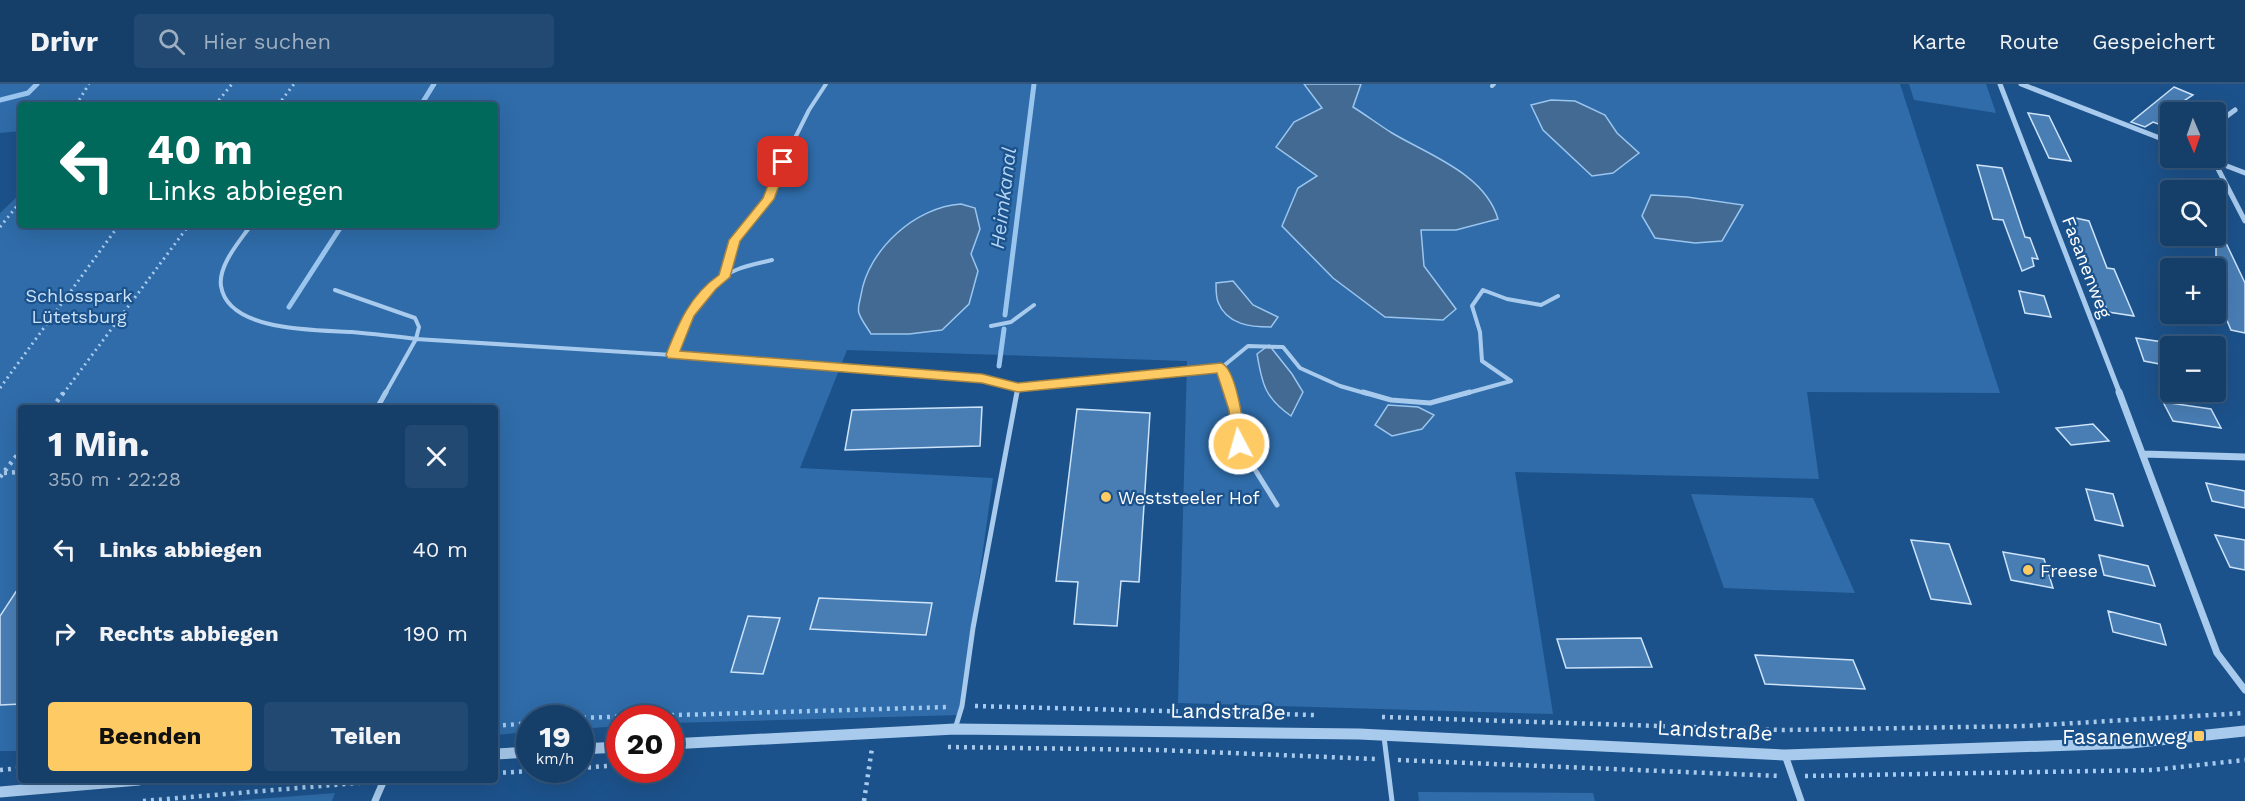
<!DOCTYPE html>
<html lang="de">
<head>
<meta charset="utf-8">
<style>
  body { margin:0; font-family:"Work Sans",sans-serif; background:#224971; color:#f1f3f6; height:100vh; display:flex; flex-direction:column; font-size:22px; white-space:nowrap }
  * { box-sizing:border-box; margin:0 }
  p { font-size:20px; color:#9daec0 }
  .icon { flex:none; width:33px; height:33px; fill:none; stroke:currentColor; stroke-width:2; stroke-linecap:round; stroke-linejoin:round }
  .map { position:relative; flex:1; overflow:hidden }
  .details { position:absolute; left:18px; top:321px; width:480px; height:378px; display:flex; flex-direction:column; background:#153e68; border-radius:6px; box-shadow:0 6px 24px #0002,0 0 0 2px #34577c }
  .details>* { flex:none }
  .guide { position:absolute; left:18px; top:18px; width:480px; height:126px; border-radius:6px; box-shadow:0 6px 24px #0002,0 0 0 2px #34577c; background:#00695c; color:#fff; overflow:hidden }
  .needle { width:39px; rotate:178deg }
  .buttons { position:absolute; left:2160px; top:18px; display:grid; gap:12px }
  .buttons a { display:grid; place-items:center; width:66px; height:66px; border-radius:6px; background:#153e68; box-shadow:0 6px 24px #0002,0 0 0 2px #34577c; font-size:30px }
  .speed { position:absolute; left:516px; top:621px; display:flex; gap:12px; font-size:30px; font-weight:700; text-align:center }
  .speed>* { display:grid; place-content:center; width:78px; height:78px; border-radius:50%; background:#153e68; box-shadow:0 6px 24px #0002,0 0 0 2px #34577c; line-height:1 }
  .speed small { font-size:15px; font-weight:400 }
  .speed .limit { border:9px solid #d22; background:#fff; color:#111 }
  .pin { position:absolute; display:grid; place-items:center; width:51px; height:51px; color:#fff; margin:-26px; border-radius:12px; box-shadow:0 3px 9px #0006 }
  .me { position:absolute; width:66px; margin:-33px; rotate:354deg; stroke-linejoin:round; filter:drop-shadow(0 0 4px #0008) }
  .turn { display:flex; align-items:center; gap:21px; height:126px; padding:0 30px; font-size:27px }
  .turn .icon { width:78px; height:78px; stroke-width:2.5 }
  .turn b { display:block; font-size:42px; line-height:51px }
  .round { display:grid; place-items:center; flex:none; width:63px; height:63px; border-radius:6px; background:#224971 }
  .head { display:flex; align-items:center; justify-content:space-between; height:102px; padding:0 30px }
  h1 { font-size:36px; font-weight:700; line-height:45px }
  .action { display:flex; gap:12px; margin-top:auto; padding:12px 30px }
  .action a { flex:1; height:69px; border-radius:6px; background:#feca64; color:#111; font-size:24px; font-weight:700; line-height:69px; text-align:center }
  .action a+a { background:#224971; color:#f1f3f6 }
  ul { padding:0; list-style:none }
  li { display:flex; align-items:center; gap:18px; height:84px; padding:0 30px }
  li div { flex:1 }
  li b { display:block; font-size:22px }
  li em { font-style:normal }
  header { display:flex; align-items:center; gap:36px; box-sizing:border-box; height:84px; padding:0 30px; background:#153e68; border-bottom:2px solid #34577c }
  header strong { font-size:28px }
  nav { display:flex; gap:33px; margin-inline-start:auto; font-size:21px }
  .search { width:420px; height:54px; background:#224971; display:flex; align-items:center; gap:15px; box-sizing:border-box; padding:0 21px; border-radius:6px; color:#9daec0; font-size:22px }
  .map>svg:first-child { display:block }
  .green { fill:#2f6ca9 }
  .water { fill:#426a93; stroke:#9ac5ef; stroke-width:1.5 }
  .lines { fill:none; stroke-linecap:round; stroke-linejoin:round }
  .stream { stroke:#9ac5ef; stroke-width:5 }
  .building { fill:#497eb5; stroke:#cde3f9; stroke-width:1.5 }
  .path-far1 { stroke:#a7caed; stroke-width:3; stroke-dasharray:2 4; stroke-linecap:butt }
  .path { stroke:#a7caed; stroke-width:4.5; stroke-dasharray:3 5; stroke-linecap:butt }
  .service-far1 { stroke:#a7caed; stroke-width:4 }
  .service { stroke:#a7caed; stroke-width:5 }
  .minor-far1 { stroke:#a7caed; stroke-width:5 }
  .minor { stroke:#a7caed; stroke-width:7 }
  .tertiary { stroke:#a7caed; stroke-width:11 }
  .route { fill:#feca64; stroke:#a58341; stroke-width:1.5 }
  .poi-dot { fill:#feca64; stroke:#1c528b; stroke-width:2 }
  .labels { text-anchor:middle; dominant-baseline:central; stroke-width:4.5; stroke-linejoin:round; paint-order:stroke }
  .street-label { font-size:18px; fill:#fff; stroke:#1c528b }
  .park-label { font-size:18px; fill:#cde3f9; stroke:#1c528b }
  .poi-label { font-size:18px; fill:#fff; stroke:#1c528b; text-anchor:start }
  .water-label { font-size:20px; font-style:italic; fill:#b3d4f4; stroke:#1c528b }
  .near-street-label { font-size:21px; fill:#fff; stroke:#1c528b }
  .near-poi-label { font-size:21px; fill:#fff; stroke:#1c528b; text-anchor:end }
</style>
</head>
<body>
<header>
<strong>Drivr</strong>
<div class="search"><svg class="icon" aria-label="search" viewBox="0 0 24 24"><circle cx="10" cy="10" r="6"/><path d="M15 15l6 6"/></svg>Hier suchen</div>
<nav><a>Karte</a><a>Route</a><a>Gespeichert</a></nav>
</header>
<div class="map">
<svg width="2245" height="717" viewBox="0 0 2245 717">
  <rect width="100%" height="100%" fill="#1c528b"/>
  <!-- green -->
  <path class="green" d="M0,0H1900L2000,309L1807,308L1819,395L1515,388L1553,630L1178,619L1187,277L847,266L800,384L993,394L960,631L671,639L670,634H620L619,642L581,645L580,634H530L529,648L495,651V324H21V667H0V129L21,109V141H495V21H21V47L0,49Z
    M1909,0H1986L1996,29L1914,16Z
    M1691,410L1813,414L1855,509L1724,504Z
    M1418,708L1593,709L1595,717H1419Z
    M335,709L332,717H233Z"/>
  <!-- water -->
  <path class="water" d="M1304,0H1361L1353,23C1366,31 1379,41 1392,49C1429,71 1485,90 1498,135L1456,146H1421L1424,182L1456,225L1443,236L1385,233L1333,194L1282,142L1298,104L1317,92L1276,63L1294,38L1322,24Z
    M1551,16L1575,17L1605,31L1617,49L1639,69L1613,89L1592,92L1543,46L1531,21Z
    M1651,111L1687,113L1743,121L1722,157L1695,159L1655,154L1642,132Z
    M961,120L975,124L980,145L971,170L978,187L969,220L942,246L909,250H871C867,243 861,236 859,229C857,224 860,217 861,211C868,166 915,123 961,120Z
    M1233,197L1253,221L1278,233L1271,243C1251,243 1227,241 1218,218C1216,213 1216,205 1216,199Z
    M1269,261L1292,290L1303,308L1291,332C1265,314 1262,300 1257,270Z
    M1388,321L1418,323L1434,331L1422,345L1392,352L1375,341Z"/>
  <g class="lines">
    <!-- stream -->
    <path class="stream" d="M0,16L28,9L37,0
      M421,21L434,0
      M289,223L342,141
      M1005,231L1034,0
      M999,282L1004,245"/>
  </g>
  <!-- building -->
  <path class="building" d="M2174,3L2193,11L2170,26V44L2153,38L2145,43L2131,38Z
    M2028,29L2049,32L2071,77L2049,74Z
    M1977,81L2002,84L2025,153L2030,154L2038,175L2032,174L2034,182L2022,187L2003,136L1993,135Z
    M2071,133L2089,137L2107,184L2114,185L2134,232L2108,228L2094,194L2087,193L2078,168L2081,169Z
    M2216,138L2245,199V249L2231,246L2216,210Z
    M2019,207L2044,212L2051,233L2025,229Z
    M2136,254L2163,258L2170,282L2144,277Z
    M2163,318L2211,325L2221,344L2173,337Z
    M982,323L980,362L845,366L852,326Z
    M1077,325L1150,329L1139,498L1121,497L1117,542L1074,540L1078,498L1056,497Z
    M2093,340L2109,357L2071,361L2056,344Z
    M2206,399L2245,407V424L2212,417Z
    M2086,405L2113,410L2123,442L2095,436Z
    M2215,451L2245,456V486L2230,483Z
    M1911,456L1949,460L1971,520L1931,515Z
    M2003,468L2044,475L2053,504L2011,496Z
    M2099,471L2148,482L2155,502L2104,491Z
    M21,500V620L0,621V532Z
    M819,514L932,519L926,551L810,545Z
    M2108,527L2160,540L2166,561L2113,548Z
    M748,532L780,534L763,590L731,588Z
    M1641,554L1652,583L1566,584L1557,555Z
    M1755,571L1853,576L1865,605L1765,600Z"/>
  <g class="lines">
    <!-- path-far1 -->
    <path class="path-far1" d="M76,21L89,0
      M215,21L232,0
      M278,21L294,0
      M0,143L21,117
      M0,304L119,141
      M63,310L189,141"/>
    <!-- path -->
    <path class="path" d="M52,324L64,308
      M4,389L21,388
      M0,393L21,366
      M975,622L1315,631
      M1382,633L1784,646L2025,642L2245,629
      M575,634L949,623
      M495,642L530,639
      M948,663L1159,666L1375,675
      M1398,676L1780,692
      M580,684L607,682
      M0,686L21,684
      M495,689L551,686
      M1805,692L2152,686L2245,676
      M143,717L369,698
      M864,717L872,664"/>
    <!-- service-far1 -->
    <path class="service-far1" d="M1492,2L1494,0
      M251,141C240,157 218,181 221,202C228,248 317,246 352,248C373,250 395,252 416,255L419,243L415,234L335,206
      M724,193L735,156L768,115L783,78L809,26L826,0
      M991,242L1011,238L1034,221
      M672,271C685,238 700,201 736,186C747,181 760,179 772,176
      M1221,284L1230,310
      M1018,304L1221,284L1248,262L1283,263L1300,284L1340,302L1368,310
      M385,310L416,255L672,271L982,295L1018,304L1017,310
      M1464,310L1511,297L1482,277L1480,248L1472,222L1483,206L1507,215L1541,221L1558,212"/>
    <!-- service -->
    <path class="service" d="M1230,308L1236,326L1239,360L1277,421
      M1363,308L1391,316L1430,319L1470,308
      M377,324L386,308
      M955,645L962,622L973,544L1017,308
      M1384,653L1392,717"/>
    <!-- minor-far1 -->
    <path class="minor-far1" d="M2000,0L2120,310
      M2021,0L2170,58
      M2216,40L2235,26
      M2206,74L2245,89
      M2214,77L2245,137"/>
    <!-- minor -->
    <path class="minor" d="M2119,308L2217,569L2245,606
      M2143,370L2245,373
      M1785,671L1801,717
      M375,717L384,696"/>
    <!-- tertiary -->
    <path class="tertiary" d="M670,660L955,645L1359,650L1785,671L2131,659L2245,647
      M580,665L620,663
      M495,670L530,668
      M0,708L139,696"/>
  </g>
  <!-- route -->
  <path class="route" d="M783,75L788,78L774,115L740,157L730,193L716,205L694,232L680,267L982,290L1018,299L1221,279C1237,284 1244,345 1246,360L1244,364L1239,365L1232,360L1229,326L1217,289L1018,308L982,299L668,274L666,271C678,240 690,211 719,191L729,156L763,114L777,78Z"/>
  <!-- markers -->
  <g class="poi-dot">
    <circle cx="1106" cy="413" r="6"/>
    <circle cx="2028" cy="486" r="6"/>
    <rect x="2193" y="646" width="12" height="12" rx="3"/>
  </g>
  <g class="labels">
    <!-- street labels -->
    <g class="street-label">
      <text transform="translate(2087 183) rotate(69)">Fasanenweg</text>
    </g>
    <!-- park labels -->
    <g class="park-label">
      <text x="79" y="211">Schlosspark<tspan x="79" dy="21">Lütetsburg</tspan></text>
    </g>
    <!-- poi labels -->
    <g class="poi-label">
      <text x="1118" y="413">Weststeeler Hof</text>
      <text x="2040" y="486">Freese</text>
    </g>
    <!-- water labels -->
    <g class="water-label">
      <text transform="translate(1003 114) rotate(-83)">Heimkanal</text>
    </g>
    <!-- near-street labels -->
    <g class="near-street-label">
      <text transform="translate(1228 627) rotate(1)">Landstraße</text>
      <text transform="translate(1715 646) rotate(3)">Landstraße</text>
    </g>
    <!-- near-poi labels -->
    <g class="near-poi-label">
      <text x="2187" y="652">Fasanenweg</text>
    </g>
  </g>
</svg>
<div class="buttons">
<a><svg class="needle" viewBox="-14 -14 28 28"><path d="M0-13l5 13h-10z" fill="#e53935"/><path d="M0 13l5-13h-10z" fill="#9daec0"/></svg></a>
<a><svg class="icon" aria-label="search" viewBox="0 0 24 24"><circle cx="10" cy="10" r="6"/><path d="M15 15l6 6"/></svg></a>
<a>+</a>
<a>−</a>
</div>
<div class="speed"><div>19<small>km/h</small></div><div class="limit">20</div></div>
<div class="pin" style="left:783px;top:78px;background:#d93025"><svg class="icon" aria-label="arrive" viewBox="0 0 24 24"><path d="M6 21V4h12l-3 4 3 4H6"/></svg></div>
<svg class="me" style="left:1239px;top:360px" viewBox="-20 -20 40 40"><circle r="17" fill="#feca64" stroke="#fff" stroke-width="3"/><path d="M0-11L8 9 0 5-8 9z" fill="#fff"/></svg>
<div class="guide">
<div class="turn"><svg class="icon" aria-label="left" viewBox="0 0 24 24"><path d="M17 20v-9H6M10 6l-5 5 5 5"/></svg><div><b>40 m</b>Links abbiegen</div></div>
</div>
<section class="details">
<div class="head"><div><h1>1 Min.</h1><p>350 m · 22:28</p></div><a class="round"><svg class="icon" aria-label="close" viewBox="0 0 24 24"><path d="M6 6l12 12M18 6L6 18"/></svg></a></div>
<ul>
<li><svg class="icon" aria-label="left" viewBox="0 0 24 24"><path d="M17 20v-9H6M10 6l-5 5 5 5"/></svg><div><b>Links abbiegen</b></div><em>40 m</em></li>
<li><svg class="icon" aria-label="right" viewBox="0 0 24 24"><path d="M7 20v-9h11M14 6l5 5-5 5"/></svg><div><b>Rechts abbiegen</b></div><em>190 m</em></li>
</ul>
<div class="action"><a>Beenden</a><a>Teilen</a></div>
</section>
</div>
</body>
</html>
